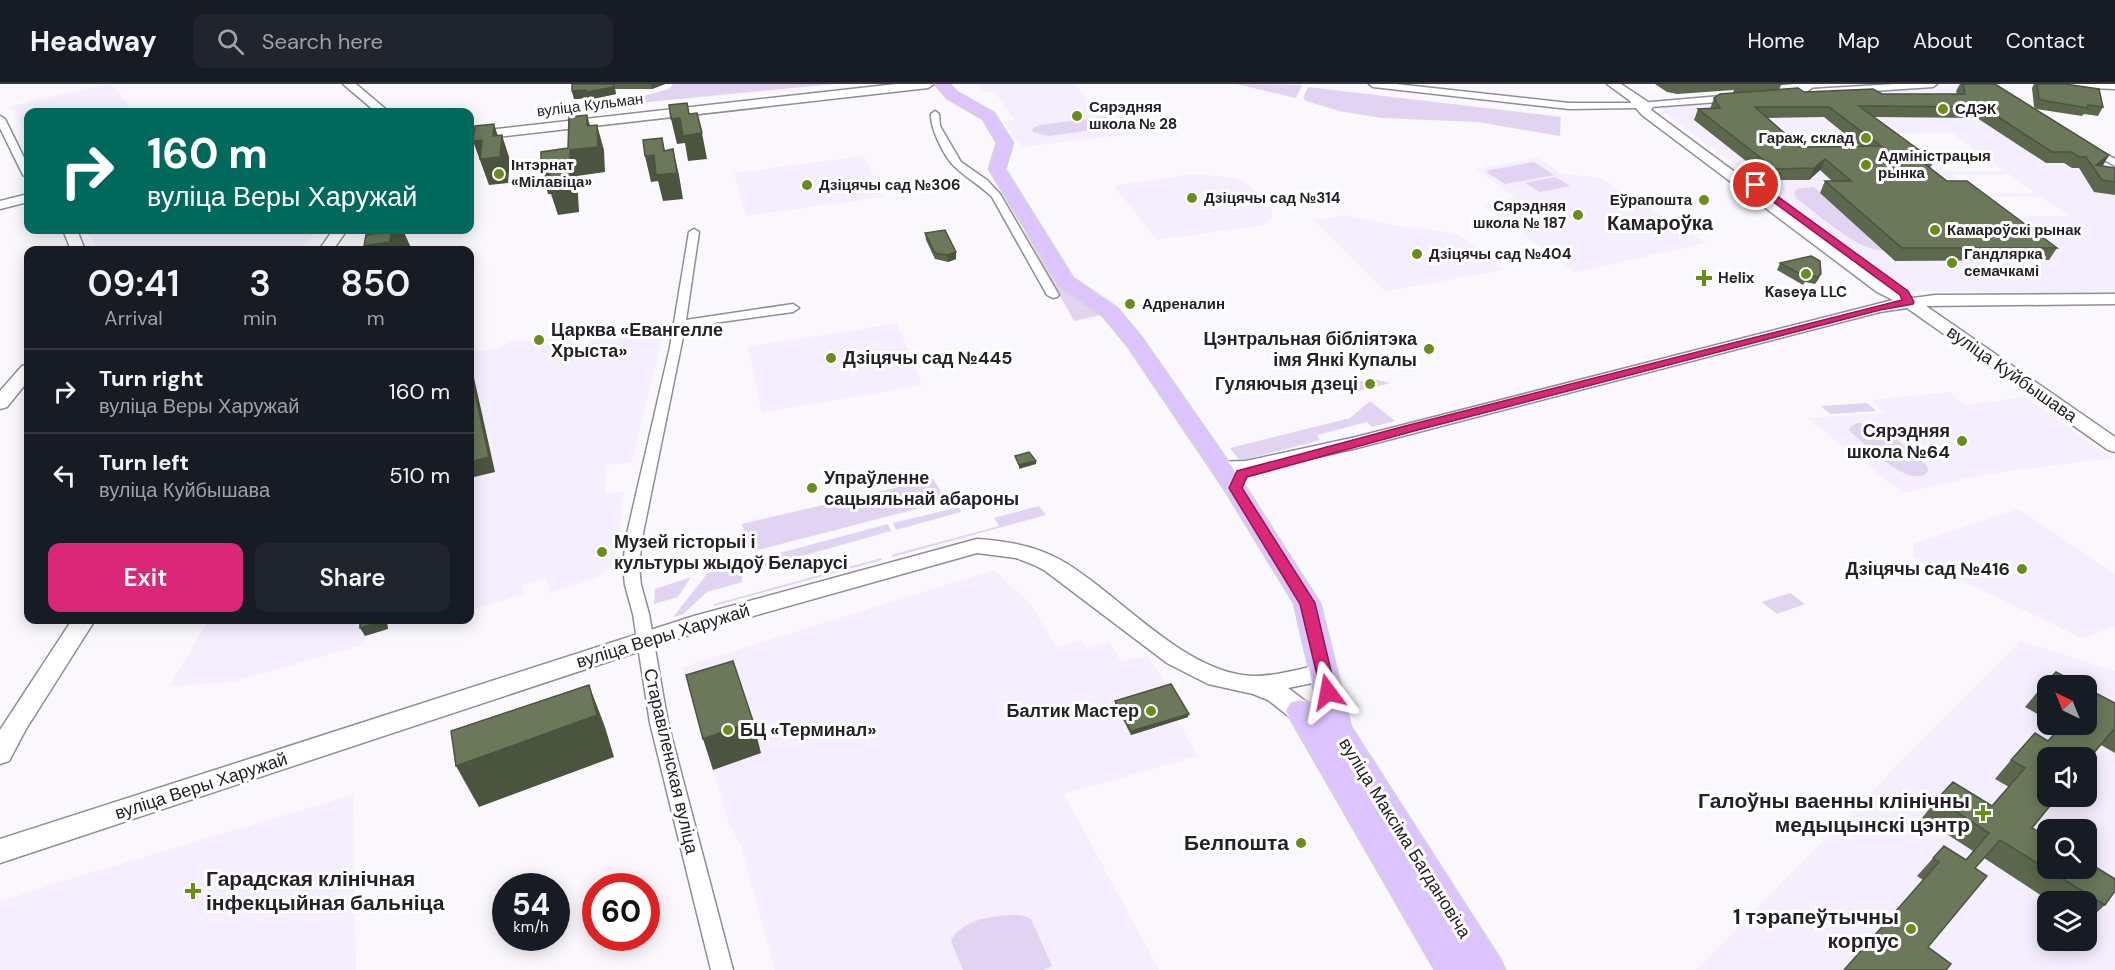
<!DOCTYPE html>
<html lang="en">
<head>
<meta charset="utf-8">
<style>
  body { margin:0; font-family:"DM Sans",sans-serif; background:#20242c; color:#f1f3f6; height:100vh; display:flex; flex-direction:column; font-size:22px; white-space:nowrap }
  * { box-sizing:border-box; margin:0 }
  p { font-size:20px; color:#9ea1a6 }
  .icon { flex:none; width:33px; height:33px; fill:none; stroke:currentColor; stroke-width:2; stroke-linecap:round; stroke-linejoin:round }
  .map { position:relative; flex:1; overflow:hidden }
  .details { position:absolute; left:24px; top:162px; width:450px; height:378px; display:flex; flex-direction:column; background:#171b24; border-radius:12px; box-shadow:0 3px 15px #0003 }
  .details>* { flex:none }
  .top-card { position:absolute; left:24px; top:24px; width:450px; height:126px; border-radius:12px; box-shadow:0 3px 15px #0003; background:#00695c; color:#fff; overflow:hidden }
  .needle { width:39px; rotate:317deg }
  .buttons { position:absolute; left:2037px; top:591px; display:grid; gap:12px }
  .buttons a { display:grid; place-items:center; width:60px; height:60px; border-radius:12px; background:#171b24; box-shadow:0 3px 15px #0003; font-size:30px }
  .speed { position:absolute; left:492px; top:789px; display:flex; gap:12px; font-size:30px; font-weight:700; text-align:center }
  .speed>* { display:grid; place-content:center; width:78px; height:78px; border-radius:50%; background:#171b24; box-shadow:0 3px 15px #0003; line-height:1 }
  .speed small { font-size:15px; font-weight:400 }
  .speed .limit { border:9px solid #d22; background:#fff; color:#111 }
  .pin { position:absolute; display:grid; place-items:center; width:51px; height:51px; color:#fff; margin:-26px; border:3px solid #fff; border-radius:50%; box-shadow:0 2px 6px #0007 }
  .me { position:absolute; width:66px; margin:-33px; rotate:347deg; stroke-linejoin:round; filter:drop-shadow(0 0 4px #0008) }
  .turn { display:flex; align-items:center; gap:21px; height:126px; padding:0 24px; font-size:27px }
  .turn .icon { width:78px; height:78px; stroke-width:2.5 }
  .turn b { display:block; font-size:42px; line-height:51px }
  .eta { display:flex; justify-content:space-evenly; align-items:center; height:102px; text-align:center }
  .eta b { font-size:36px; font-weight:600; line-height:42px }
  .primary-button { display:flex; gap:12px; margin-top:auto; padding:12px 24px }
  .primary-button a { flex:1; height:69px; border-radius:12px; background:#db2777; color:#fff; font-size:24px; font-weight:600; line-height:69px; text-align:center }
  .primary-button a+a { background:#20242c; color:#f1f3f6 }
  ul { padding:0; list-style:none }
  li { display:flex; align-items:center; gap:18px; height:84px; padding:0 24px; border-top:2px solid #363941 }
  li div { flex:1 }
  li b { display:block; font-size:22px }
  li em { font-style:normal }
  header { display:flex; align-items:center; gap:36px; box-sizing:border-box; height:84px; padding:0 30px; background:#171b24; border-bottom:2px solid #363941 }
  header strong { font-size:28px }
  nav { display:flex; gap:33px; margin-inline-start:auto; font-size:21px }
  .search { width:420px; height:54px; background:#20242c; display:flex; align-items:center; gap:15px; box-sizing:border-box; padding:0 21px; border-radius:12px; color:#9ea1a6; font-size:22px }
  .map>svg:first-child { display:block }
  .built { fill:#f4eeff; fill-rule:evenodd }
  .green { fill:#e0d4f2 }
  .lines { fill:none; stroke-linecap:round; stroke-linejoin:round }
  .street-casing { stroke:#918c99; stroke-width:3 }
  .secondary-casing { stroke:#918c99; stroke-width:3 }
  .primary-casing { stroke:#d3d3d4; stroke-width:3 }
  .street { fill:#fff; fill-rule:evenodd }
  .secondary { fill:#fff; fill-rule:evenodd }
  .primary { fill:#dec4ff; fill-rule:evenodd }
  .wall { fill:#5c674d; fill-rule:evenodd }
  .shaded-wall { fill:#4b543f }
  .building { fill:#6b785a; stroke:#4b543f; stroke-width:1.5; fill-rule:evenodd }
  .route { fill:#db2777; stroke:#8e194d; stroke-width:1.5 }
  .poi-dot { fill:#688e19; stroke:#fff; stroke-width:2 }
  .labels { text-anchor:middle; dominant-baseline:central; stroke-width:6; stroke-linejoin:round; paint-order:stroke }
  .far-street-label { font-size:15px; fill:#242227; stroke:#fff }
  .far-poi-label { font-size:15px; font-weight:bold; fill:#242227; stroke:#fff; text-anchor:start }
  .poi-label { font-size:18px; font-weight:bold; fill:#242227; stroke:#fff; text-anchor:start }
  .street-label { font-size:18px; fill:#242227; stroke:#fff }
  .far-district-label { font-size:20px; font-weight:bold; fill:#242227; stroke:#fff }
  .near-poi-label { font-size:21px; font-weight:bold; fill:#242227; stroke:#fff; text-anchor:end }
</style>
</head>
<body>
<header>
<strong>Headway</strong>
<div class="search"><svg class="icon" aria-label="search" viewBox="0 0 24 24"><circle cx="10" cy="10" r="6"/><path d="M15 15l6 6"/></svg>Search here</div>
<nav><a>Home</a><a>Map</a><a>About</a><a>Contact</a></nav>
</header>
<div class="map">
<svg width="2115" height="886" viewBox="0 0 2115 886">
  <rect width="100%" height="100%" fill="#faf8fd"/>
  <!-- built -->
  <path class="built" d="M111,0L134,28H28V52L10,22Z
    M978,0H1075L1099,28L1134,24L1155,47L1021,63L1004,38L1014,36L994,7L984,8Z
    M1982,0L2115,83V210L1911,207L1660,26L1661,21ZM1952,49L1975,66H1919L1897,50ZM1979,69L2004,87H1946L1923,70ZM2009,90L2035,109L1976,110L1951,91ZM1982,113H2041L2069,132L2008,133Z
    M864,72L883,113L746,132L734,89Z
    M1538,74L1562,90L1598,93L1706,159L1575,188L1483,121L1516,114L1476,85Z
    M1192,90L1235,94L1249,101L1272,126V134L1263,141L1157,156L1114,102Z
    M1347,131L1388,140L1451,149L1465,155L1504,186L1386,207L1314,136Z
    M107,146H318L302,164L303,166H97L90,150Z
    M897,239L922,301L762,328L748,263Z
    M664,245L632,378L607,381L605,410L624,408L614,479L599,493L550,509L546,494L522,501L524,510L470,526V268L496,265L511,258L576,253L574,263L589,262L591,251Z
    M1949,308L1966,321L2025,313L2113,374L1986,390L1903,409L1807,334L1884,329L1871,316Z
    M2019,425L2115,490V542L2082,554L1913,473V460Z
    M994,486L1030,520L1057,563L1082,556L1086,564L1109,558L1121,578L1147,571L1188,633L1178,637L1198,672L1064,710L1159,886H775L741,762L728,737L683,583Z
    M209,536H391L387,537L388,545L365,552V560L236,597L169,603Z
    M2020,557L2115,587V886H1696ZM2048,602H2086V640H2048ZM2048,674H2086V712H2048ZM2048,746H2086V784H2048ZM2048,818H2086V856H2048Z
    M353,711L356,886H0V818L63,797Z"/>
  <!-- green -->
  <path class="green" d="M673,0H835L618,21L629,16L669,5Z
    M1236,0L1302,1L1296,14Z
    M1308,3L1561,33L1560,52L1478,38L1382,34L1339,27L1306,17L1303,14Z
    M1104,33L1121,37V40L1115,43L1048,52L1033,48L1032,45L1039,41Z
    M1534,78L1554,91L1505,100L1485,87Z
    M1555,93L1570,102L1540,108L1525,99Z
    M1814,103L1885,167C1858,167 1819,131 1797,115L1794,109L1797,105Z
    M1025,148H1028L1105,230L1074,237Z
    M1373,295L1391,299L1354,308L1345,300Z
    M1370,317L1395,337L1372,343L1367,338L1317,351L1320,356L1240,377L1230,364L1350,334Z
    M1867,319L1876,327L1830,330L1821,322Z
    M1857,339C1885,339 1907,365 1927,382L1928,387C1912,408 1866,361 1853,350L1849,346L1851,342Z
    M933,395L947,417L750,468L742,440Z
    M1039,422L1046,431L892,473L891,471L999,442L994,434Z
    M959,423L961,428L896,446L893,439Z
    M888,440L891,447L742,489V498L707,508L682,531L673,533L707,490L713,487Z
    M881,474L882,476L714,522V520Z
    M691,493L678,513L654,520L655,505Z
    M1790,509L1805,520L1777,530L1762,518Z
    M1021,831L1031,835L1052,882L1043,886H963L951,857C962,834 998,831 1021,831Z"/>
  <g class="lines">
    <defs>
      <path id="street" d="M1369,0H1396L1569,19H1640L1732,11L1736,14L1732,17L1637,24L1569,25L1373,3Z
        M1895,0H1937L1933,3L1813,11L1809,8L1813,5Z
        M2056,0H2115V5L2060,3Z
        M935,27L939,30L940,42L961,78L987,96L1000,110L1059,211L1057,213L1053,214L1047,211L992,113C980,101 966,94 954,82C944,72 930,44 931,30Z
        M0,32L5,35L28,82V94L23,91L0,44Z
        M2089,61L2115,75V82L2086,66L2084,64Z
        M694,145L699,148L686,236L793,220L799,224L793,228L685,243L642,454L639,483L641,501L649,530L668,639L733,886H711L650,639L633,530L625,501L623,483L626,454L670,263L689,148Z"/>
      <path id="secondary" d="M343,0H356L389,28H376Z
        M896,0H934L928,4L470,56V48Z
        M1607,0H1621L1651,20L1653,23L1651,26L1889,202L1913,214L1935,211L2115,210V220L1926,222L2115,353V368L2108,366L1907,224L1880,228L1357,364L1246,389L1213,386L1210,382L1213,378L1246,377L1356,353L1893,216L1877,208L1642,31L1629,16Z
        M28,110V118L0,125V117Z
        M63,146H77L85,166H71Z
        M333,146H347L333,166H319Z
        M28,281V297L7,323L0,325V307L22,282Z
        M977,455C1005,457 1032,461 1057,474C1117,506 1184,592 1256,592C1278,592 1302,584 1324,580L1332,583L1336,589L1332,595L1288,604L1309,620L1312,627L1309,634L1300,637L1291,634L1268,616L1253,610L1208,600L1167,579L1044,486L1034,481L1016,474L977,469L707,545L0,779V755L694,532Z
        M72,536H95L26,645L9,677L0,680V646Z"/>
      <path id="primary" d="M935,0H949L957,8L994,29L1013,59L1005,85L1073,194L1117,224L1142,254L1243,399L1316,513L1320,519L1351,643L1500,875L1505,886H1435L1286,627L1290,619L1300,616L1310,619L1321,637L1294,519L1225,406L1127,261L1103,232L1060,202L989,85L997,59L983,35L947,14Z"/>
    </defs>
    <!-- street casing -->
    <use href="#street" class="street-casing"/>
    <!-- secondary casing -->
    <use href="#secondary" class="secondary-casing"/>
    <!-- primary casing -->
    <use href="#primary" class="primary-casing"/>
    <!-- street -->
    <use href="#street" class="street"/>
    <!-- secondary -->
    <use href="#secondary" class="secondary"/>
    <!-- primary -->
    <use href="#primary" class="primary"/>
  </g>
  <!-- wall -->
  <path class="wall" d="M572,0H665L652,5H615L616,10L588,16V14L574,15L572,7Z
    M1655,0H1794L1781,1L1779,6L1804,8L1882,10H1957L1956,7L1960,0H1995L2109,71L2102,82L2115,84V111L2094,108L2079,84H2072L2064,79H2046L1977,34L1874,33L1934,77L1930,84L1947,97L2057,164L2049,176L1895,177L1820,109L1825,97H1832L1820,86L1809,96H1770L1694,36L1698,25H1710L1714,14L1733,9L1734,6L1677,10L1667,8ZM1824,33L1861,63H1800L1767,34Z
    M2034,0H2065L2103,23L2098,32L2084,30L2082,32L2036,25L2034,23L2032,4Z
    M925,149L956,168V175L948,178L935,175L926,156Z
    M1780,179L1821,190L1818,196L1815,200L1805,198L1803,201L1777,186Z
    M2048,602V636L2025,623L2040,605Z
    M1115,617L1188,633L1131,651L1115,620Z
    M2115,619V669L2101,661L2032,744L2105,821L2086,838V818H2051L1984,774L1975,784L1928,863L1844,886L1923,796L1917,792L1944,762L1966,776L1973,767L1922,734L1937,715L1992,722L2009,703L1995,695L2011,676L2048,657L2061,643L2055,640H2086Z"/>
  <!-- shaded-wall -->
  <path class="shaded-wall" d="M614,0L616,10L588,16V14L574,15L572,7L586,6Z
    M651,0H665L652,5Z
    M587,31L594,55L597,41L604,66L605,88L577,92L579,128L558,131L551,110H548L541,84L570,66L587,42Z
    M680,34L702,49L707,75L688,77L685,59L677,60L671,35Z
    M494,40L501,61L502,51L510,76L508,99L489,101L473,57Z
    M662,54L668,79L673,65L679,91L683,115L663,117L658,97L651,98L645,72L654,71L664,67Z
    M2109,71L2102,83L2096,81Z
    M1825,75L1820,86L1809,96L1814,84Z
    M470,106L473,117L470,142Z
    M397,146H403L412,166H366L364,162Z
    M956,168V175L948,178L947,171Z
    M470,276L495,388L470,394Z
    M1036,377V380L1019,385V381Z
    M384,536H387L388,545L365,552L360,544Z
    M589,601L605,643L614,673L479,723L456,682Z
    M1189,630L1188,633L1131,651V647Z
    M753,637L761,669L713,686L703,655Z"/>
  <!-- building -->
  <path class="building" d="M572,0H614V3L586,8V6L572,7Z
    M1963,0H1995L2109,71L2096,81L2115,84V98L2102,96L2086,73H2079L2071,68H2052L1983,23L1859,22L1934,77H1921L1947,97H1967L2057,164H1902L1825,97H1851L1825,75L1814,84L1775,85L1698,25L1720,24L1714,14L1720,10L1798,4L1804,8L1873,5L1882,10H1965ZM1755,23H1829L1881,62L1800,63Z
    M2037,0H2065L2099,5L2103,23L2088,21L2087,24L2041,16L2039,15Z
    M687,19L689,30L697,29L702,49L683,52L680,34L671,35L669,21Z
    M587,31V42L597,41L598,63L570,66L571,101L550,104V83L541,84V68L568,64L569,33Z
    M494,40L493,52L502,51L500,73L480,75L482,56L473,57L475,42Z
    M662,54L664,67L673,65L677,89L656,91L654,71L645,72L643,56Z
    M374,146H397L396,148L391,149L390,158L364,162L366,151L373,150Z
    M945,146L956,168L947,171L935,169L925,149Z
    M1811,172L1820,177L1821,190L1818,193L1807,191V194L1780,179Z
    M470,286L489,373L470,378Z
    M1029,368L1036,377L1019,381L1015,372Z
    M360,536H384V537L360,544Z
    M733,577L753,637L703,655L686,591Z
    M2056,588L2082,602H2048V609L2040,605Z
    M1171,600L1189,630L1131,647L1115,617Z
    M589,601L597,631L456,682L451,647Z
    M2086,604L2115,619V644L2086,678V674H2048V712H2058L2032,744L2048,753V784H2086V777L2115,795V807L2105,821L2000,756L1975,784L1987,792L1928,863L1951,880L1946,886H1844L1939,778L1933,774L1944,762L1966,776L1989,749L1937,715L1953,698L1992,722L2025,684L2011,676L2035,649L2048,657L2063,640H2086Z"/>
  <!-- route -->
  <path class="route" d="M1753,99H1759L1908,207L1914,218L1913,220L1880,226L1414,347L1247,393L1242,404L1315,519L1336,608L1334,612H1322L1300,520L1229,404L1237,387L1405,342L1902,216L1900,211L1753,103Z"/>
  <!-- markers -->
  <g class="poi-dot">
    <circle cx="1943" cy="25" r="6"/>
    <circle cx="1077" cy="32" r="6"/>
    <circle cx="1866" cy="54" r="6"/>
    <circle cx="1866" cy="81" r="6"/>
    <circle cx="499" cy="90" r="6"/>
    <circle cx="807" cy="101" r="6"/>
    <circle cx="1192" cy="114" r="6"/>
    <circle cx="1704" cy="116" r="6"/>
    <circle cx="1578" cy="131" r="6"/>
    <circle cx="1935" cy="146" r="6"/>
    <circle cx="1417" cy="170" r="6"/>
    <circle cx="1952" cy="179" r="6"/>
    <circle cx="1806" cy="190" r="6"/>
    <path d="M1701 185h6v6h6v6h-6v6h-6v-6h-6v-6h6z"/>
    <circle cx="1130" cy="220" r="6"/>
    <circle cx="539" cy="256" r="6"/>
    <circle cx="1429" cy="265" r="6"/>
    <circle cx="831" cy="274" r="6"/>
    <circle cx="1370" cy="300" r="6"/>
    <circle cx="1962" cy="357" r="6"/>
    <circle cx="812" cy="404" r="6"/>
    <circle cx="602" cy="468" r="6"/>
    <circle cx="2022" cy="485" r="6"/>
    <circle cx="1151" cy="627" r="6"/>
    <circle cx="728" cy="646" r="6"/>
    <path d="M1980 720h6v6h6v6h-6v6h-6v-6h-6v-6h6z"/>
    <circle cx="1301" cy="759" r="6"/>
    <path d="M190 798h6v6h6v6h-6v6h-6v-6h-6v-6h6z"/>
    <circle cx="1911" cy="845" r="6"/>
  </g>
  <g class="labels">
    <!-- far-street labels -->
    <g class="far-street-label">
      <text transform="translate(590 21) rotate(-7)">вуліца Кульман</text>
    </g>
    <!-- far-poi labels -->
    <g class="far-poi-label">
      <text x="1089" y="23">Сярэдняя<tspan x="1089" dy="17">школа № 28</tspan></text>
      <text x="1955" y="25">СДЭК</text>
      <text x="1854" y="54" text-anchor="end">Гараж, склад</text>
      <text x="1878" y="72">Адміністрацыя<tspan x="1878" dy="17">рынка</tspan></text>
      <text x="511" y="81">Інтэрнат<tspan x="511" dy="17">«Мілавіца»</tspan></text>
      <text x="819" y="101">Дзіцячы сад №306</text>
      <text x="1204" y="114">Дзіцячы сад №314</text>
      <text x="1692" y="116" text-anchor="end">Еўрапошта</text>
      <text x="1566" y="122" text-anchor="end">Сярэдняя<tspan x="1566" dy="17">школа № 187</tspan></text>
      <text x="1947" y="146">Камароўскі рынак</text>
      <text x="1429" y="170">Дзіцячы сад №404</text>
      <text x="1964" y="170">Гандлярка<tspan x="1964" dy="17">семачкамі</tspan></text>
      <text x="1718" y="194">Helix</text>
      <text x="1806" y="208" text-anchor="middle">Kaseya LLC</text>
      <text x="1142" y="220">Адреналин</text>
    </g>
    <!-- poi labels -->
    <g class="poi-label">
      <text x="551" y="246">Царква «Евангелле<tspan x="551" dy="21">Хрыста»</tspan></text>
      <text x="1417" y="255" text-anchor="end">Цэнтральная бібліятэка<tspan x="1417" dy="21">імя Янкі Купалы</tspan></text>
      <text x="843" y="274">Дзіцячы сад №445</text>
      <text x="1358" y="300" text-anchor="end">Гуляючыя дзеці</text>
      <text x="1950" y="347" text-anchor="end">Сярэдняя<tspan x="1950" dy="21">школа №64</tspan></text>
      <text x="824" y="394">Упраўленне<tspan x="824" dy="21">сацыяльнай абароны</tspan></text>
      <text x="614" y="458">Музей гісторыі і<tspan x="614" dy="21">культуры жыдоў Беларусі</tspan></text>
      <text x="2010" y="485" text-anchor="end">Дзіцячы сад №416</text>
      <text x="1139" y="627" text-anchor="end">Балтик Мастер</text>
      <text x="740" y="646">БЦ «Терминал»</text>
    </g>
    <!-- street labels -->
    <g class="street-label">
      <text transform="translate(2012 290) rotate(35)">вуліца Куйбышава</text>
      <text transform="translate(663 552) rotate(-17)">вуліца Веры Харужай</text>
      <text transform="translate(671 677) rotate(77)">Старавіленская вуліца</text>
      <text transform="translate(201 702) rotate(-18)">вуліца Веры Харужай</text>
      <text transform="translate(1405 754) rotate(58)">вуліца Максіма Багдановіча</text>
    </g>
    <!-- far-district labels -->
    <g class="far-district-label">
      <text x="1660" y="139">Камароўка</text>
    </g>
    <!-- near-poi labels -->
    <g class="near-poi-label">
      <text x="1970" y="717">Галоўны ваенны клінічны<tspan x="1970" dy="24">медыцынскі цэнтр</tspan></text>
      <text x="1289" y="759">Белпошта</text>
      <text x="206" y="795" text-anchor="start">Гарадская клінічная<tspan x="206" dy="24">інфекцыйная бальніца</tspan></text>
      <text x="1899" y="833">1 тэрапеўтычны<tspan x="1899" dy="24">корпус</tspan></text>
    </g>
  </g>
</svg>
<div class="buttons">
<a><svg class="needle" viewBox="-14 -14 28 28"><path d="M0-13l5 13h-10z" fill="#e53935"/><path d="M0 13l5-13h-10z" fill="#9ea1a6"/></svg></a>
<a><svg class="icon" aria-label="sound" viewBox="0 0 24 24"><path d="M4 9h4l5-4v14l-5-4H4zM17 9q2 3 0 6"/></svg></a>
<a><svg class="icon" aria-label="search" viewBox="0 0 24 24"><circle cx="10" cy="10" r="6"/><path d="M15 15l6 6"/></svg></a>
<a><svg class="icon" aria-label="layers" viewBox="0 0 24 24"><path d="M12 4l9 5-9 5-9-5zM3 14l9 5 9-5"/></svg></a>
</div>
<div class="speed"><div>54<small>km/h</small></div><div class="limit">60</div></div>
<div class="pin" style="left:1756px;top:101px;background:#d93025"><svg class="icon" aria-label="arrive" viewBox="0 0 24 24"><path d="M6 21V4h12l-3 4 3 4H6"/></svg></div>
<svg class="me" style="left:1328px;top:608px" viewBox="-20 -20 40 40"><path d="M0-17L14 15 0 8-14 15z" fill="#db2777" stroke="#fff" stroke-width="4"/></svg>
<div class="top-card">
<div class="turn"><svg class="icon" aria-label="right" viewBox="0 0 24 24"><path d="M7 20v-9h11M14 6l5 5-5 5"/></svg><div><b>160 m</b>вуліца Веры Харужай</div></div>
</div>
<section class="details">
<div class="eta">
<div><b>09:41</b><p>Arrival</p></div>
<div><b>3</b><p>min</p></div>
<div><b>850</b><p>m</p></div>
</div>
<ul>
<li><svg class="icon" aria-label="right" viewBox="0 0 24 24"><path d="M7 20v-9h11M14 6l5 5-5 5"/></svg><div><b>Turn right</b><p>вуліца Веры Харужай</p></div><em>160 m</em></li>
<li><svg class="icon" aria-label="left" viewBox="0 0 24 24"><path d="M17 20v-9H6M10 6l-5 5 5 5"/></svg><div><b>Turn left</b><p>вуліца Куйбышава</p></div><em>510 m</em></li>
</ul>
<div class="primary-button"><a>Exit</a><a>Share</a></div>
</section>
</div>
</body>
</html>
